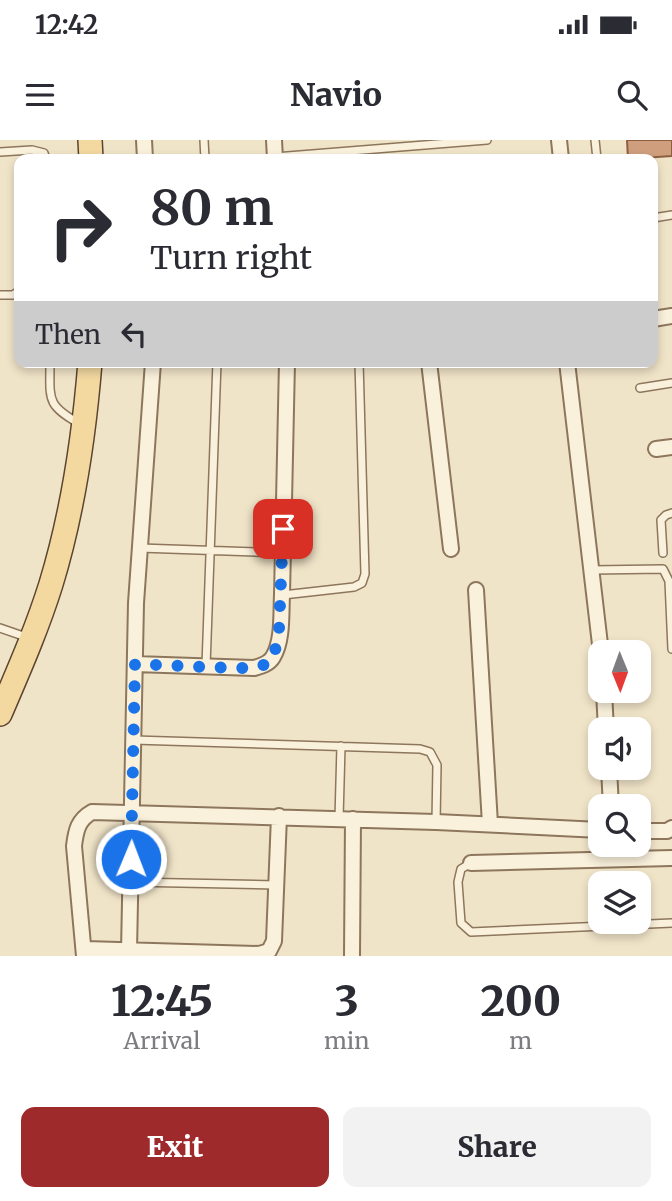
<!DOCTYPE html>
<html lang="en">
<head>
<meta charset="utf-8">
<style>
  body { margin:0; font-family:Merriweather,serif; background:#f2f2f3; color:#2b2b33; height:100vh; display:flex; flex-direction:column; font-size:26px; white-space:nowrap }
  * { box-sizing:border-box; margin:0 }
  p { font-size:23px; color:#7c7c81 }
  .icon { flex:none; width:38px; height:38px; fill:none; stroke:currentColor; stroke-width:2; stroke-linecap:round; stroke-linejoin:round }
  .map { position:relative; height:816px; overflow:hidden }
  .drawer { display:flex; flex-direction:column; background:#fff; flex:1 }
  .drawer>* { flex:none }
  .top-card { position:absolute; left:14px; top:14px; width:644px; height:214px; border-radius:14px; box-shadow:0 4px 10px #0003; background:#fff; color:#2b2b33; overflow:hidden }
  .needle { width:46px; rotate:179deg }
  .controls { position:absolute; left:588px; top:500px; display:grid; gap:14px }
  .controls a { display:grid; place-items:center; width:63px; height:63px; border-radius:14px; background:#fff; box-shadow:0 4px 10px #0003; font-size:35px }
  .pin { position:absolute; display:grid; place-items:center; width:60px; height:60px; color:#fff; margin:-30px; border-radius:14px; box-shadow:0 4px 10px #0006 }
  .me { position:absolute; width:77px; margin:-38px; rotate:1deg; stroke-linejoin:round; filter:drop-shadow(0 0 5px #0008) }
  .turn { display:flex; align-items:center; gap:24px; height:147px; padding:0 21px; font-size:32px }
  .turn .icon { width:91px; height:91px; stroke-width:2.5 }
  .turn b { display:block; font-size:49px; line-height:60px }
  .then { display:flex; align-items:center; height:66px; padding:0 21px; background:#0003; gap:14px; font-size:26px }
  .eta { display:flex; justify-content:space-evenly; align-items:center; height:119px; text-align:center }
  .eta b { font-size:42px; font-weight:800; line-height:49px }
  .action { display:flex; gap:14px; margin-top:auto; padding:14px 21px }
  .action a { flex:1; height:80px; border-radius:14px; background:#9e2a2b; color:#fff; font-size:28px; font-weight:800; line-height:80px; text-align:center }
  .action a+a { background:#f2f2f3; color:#2b2b33 }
  .status { display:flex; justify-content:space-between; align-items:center; height:49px; padding:0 35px; background:#fff; direction:ltr }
  .status svg { height:19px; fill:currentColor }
  header { display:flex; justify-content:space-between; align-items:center; height:91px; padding:0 21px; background:#fff; font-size:32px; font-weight:800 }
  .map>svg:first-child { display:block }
  .building { fill:#cf9f7d; stroke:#8d5f41; stroke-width:2 }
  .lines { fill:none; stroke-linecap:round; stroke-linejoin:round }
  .lane-casing { stroke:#8d765c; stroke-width:10 }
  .street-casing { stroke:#8d765c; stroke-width:18 }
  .primary-casing { stroke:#5b4430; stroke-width:26 }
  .lane { stroke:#faf1dc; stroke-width:7 }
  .street { stroke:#faf1dc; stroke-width:14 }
  .primary { stroke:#f3d9a0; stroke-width:23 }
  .route { stroke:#1a73e8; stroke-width:12; stroke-dasharray:0 21.6 }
</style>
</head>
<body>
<div class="status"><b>12:42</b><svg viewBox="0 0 49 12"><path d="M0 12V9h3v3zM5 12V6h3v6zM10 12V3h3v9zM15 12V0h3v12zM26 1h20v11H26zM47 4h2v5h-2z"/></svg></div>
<header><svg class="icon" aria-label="menu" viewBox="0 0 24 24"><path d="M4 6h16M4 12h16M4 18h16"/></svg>Navio<svg class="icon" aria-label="search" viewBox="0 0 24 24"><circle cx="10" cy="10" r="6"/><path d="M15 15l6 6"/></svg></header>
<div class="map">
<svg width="672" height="816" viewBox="0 0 672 816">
  <rect width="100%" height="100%" fill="#f0e4c8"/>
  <!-- building -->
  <path class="building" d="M627,0H672V16L628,19Z"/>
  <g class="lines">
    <defs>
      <path id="lane" d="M204,0L205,19
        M595,0L597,19
        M0,12L32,10L44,13L46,19
        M275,17L487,0
        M653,78L672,75
        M0,155H13L19,151
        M50,222C50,260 46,265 80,284
        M640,248L672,243
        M140,408L283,413
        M663,413L661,380L666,375L672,373
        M592,430L663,429L669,441L672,509
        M283,455L354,447L362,443L365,434L359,222
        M0,488L29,498
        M206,526L217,222
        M134,600L420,609L430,612L437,625L436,682
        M339,679L341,606
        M471,723L461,729L458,742L461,783L471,792L672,783
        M130,742L276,745"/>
      <path id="street" d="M144,0L145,19
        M274,0L275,19
        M559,0L561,19
        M653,179L672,176
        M429,222L451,409
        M567,222L601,513
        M656,309L672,307
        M476,450L490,684
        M135,524L254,528C261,526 269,524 273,517C283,501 281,473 282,455L287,222
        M604,551L606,590
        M609,628L611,667
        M639,691H667L672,688
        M471,723L672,718
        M85,809L259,814L269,811L274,801L279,676
        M129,811L136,463L153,222
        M84,816L74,706C76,690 78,680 92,672L436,682L600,690
        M352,816L353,679"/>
      <path id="primary" d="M90,0L91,19
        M0,574C18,532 37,489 51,444C73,372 84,297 90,222"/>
    </defs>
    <!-- lane casing -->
    <use href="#lane" class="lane-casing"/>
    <!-- street casing -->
    <use href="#street" class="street-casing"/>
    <!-- primary casing -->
    <use href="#primary" class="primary-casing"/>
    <!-- lane -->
    <use href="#lane" class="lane"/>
    <!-- street -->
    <use href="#street" class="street"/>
    <!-- primary -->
    <use href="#primary" class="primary"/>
  </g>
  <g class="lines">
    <!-- route -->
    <path class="route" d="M131,719L135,524L230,528H254L267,524L274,516L279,490L283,389"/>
  </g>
</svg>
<div class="controls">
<a><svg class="needle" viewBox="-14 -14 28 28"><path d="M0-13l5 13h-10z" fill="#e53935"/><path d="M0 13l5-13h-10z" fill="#7c7c81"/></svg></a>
<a><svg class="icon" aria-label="sound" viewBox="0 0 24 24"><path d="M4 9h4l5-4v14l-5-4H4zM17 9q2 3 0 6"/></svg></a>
<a><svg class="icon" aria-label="search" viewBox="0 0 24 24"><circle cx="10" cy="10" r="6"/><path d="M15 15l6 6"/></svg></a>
<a><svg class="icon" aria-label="layers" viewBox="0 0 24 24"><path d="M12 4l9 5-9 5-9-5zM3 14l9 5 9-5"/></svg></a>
</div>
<div class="pin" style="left:283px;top:389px;background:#d93025"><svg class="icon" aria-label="arrive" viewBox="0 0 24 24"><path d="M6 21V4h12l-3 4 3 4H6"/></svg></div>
<svg class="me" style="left:131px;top:719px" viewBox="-20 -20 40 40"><circle r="17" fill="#1a73e8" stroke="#fff" stroke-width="3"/><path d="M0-11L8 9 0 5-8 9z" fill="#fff"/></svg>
<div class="top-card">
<div class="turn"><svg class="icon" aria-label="right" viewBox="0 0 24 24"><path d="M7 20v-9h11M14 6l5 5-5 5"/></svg><div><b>80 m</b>Turn right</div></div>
<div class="then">Then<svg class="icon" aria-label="left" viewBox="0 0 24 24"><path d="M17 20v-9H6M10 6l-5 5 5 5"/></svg></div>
</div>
</div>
<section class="drawer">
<div class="eta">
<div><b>12:45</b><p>Arrival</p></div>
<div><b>3</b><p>min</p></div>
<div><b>200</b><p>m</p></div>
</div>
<div class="action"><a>Exit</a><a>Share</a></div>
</section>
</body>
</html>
